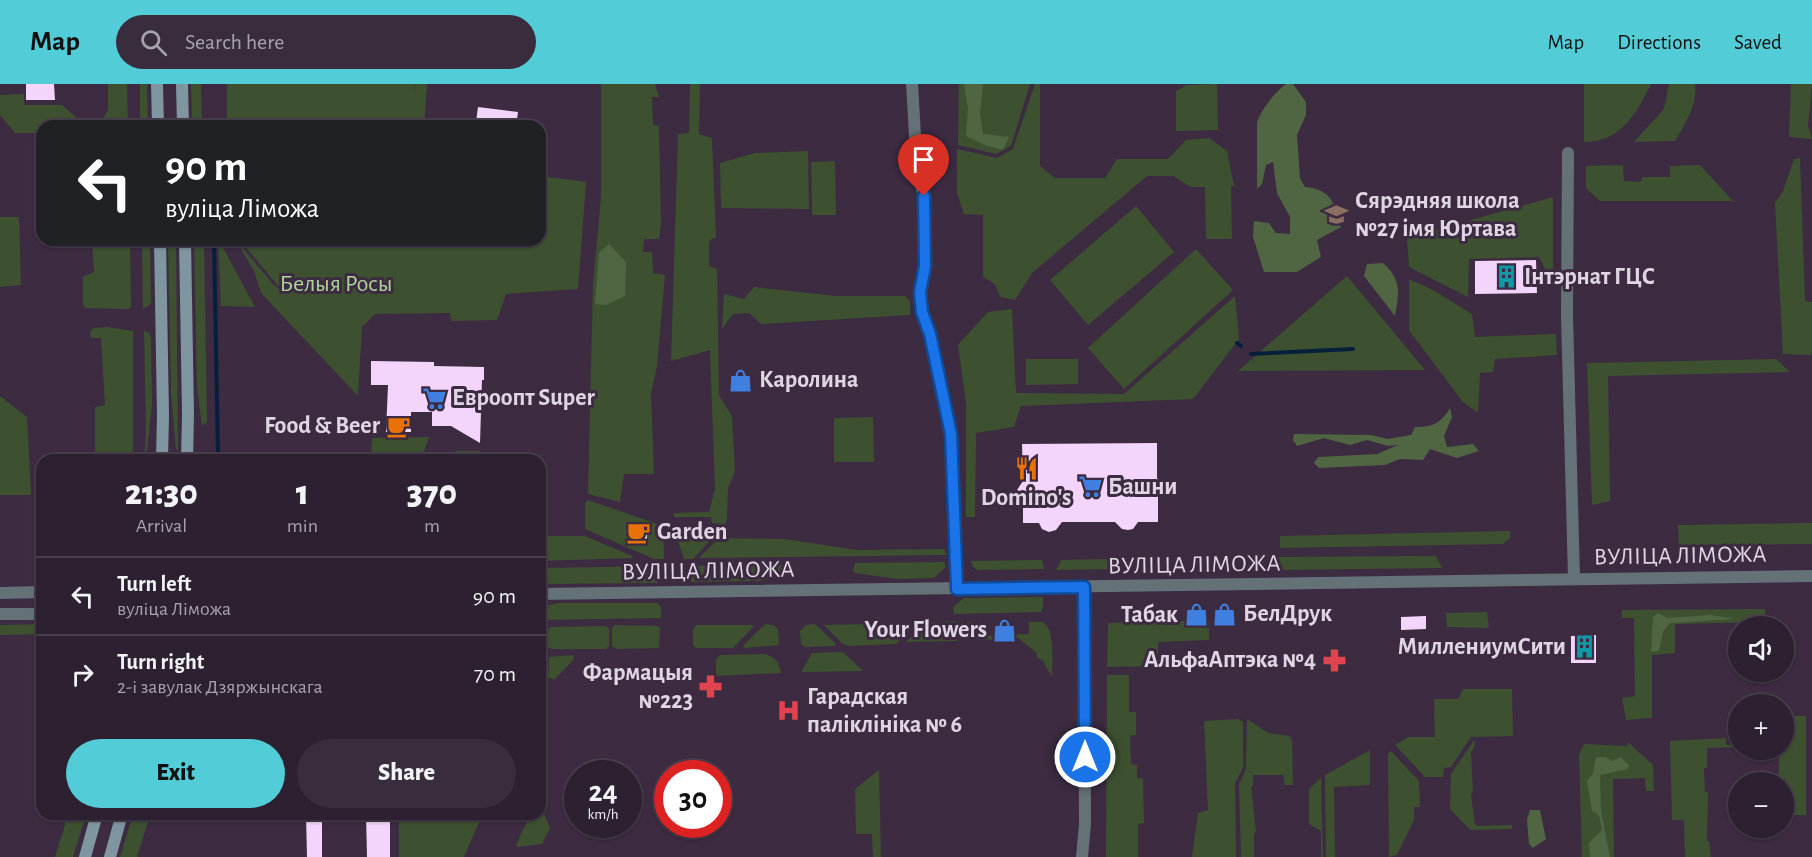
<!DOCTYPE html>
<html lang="en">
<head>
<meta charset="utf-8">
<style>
  body { margin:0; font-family:"Alegreya Sans",sans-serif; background:#392d3d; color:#f1f3f6; height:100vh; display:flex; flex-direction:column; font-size:22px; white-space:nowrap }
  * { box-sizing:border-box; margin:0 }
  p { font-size:20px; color:#a7a3ab }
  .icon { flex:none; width:33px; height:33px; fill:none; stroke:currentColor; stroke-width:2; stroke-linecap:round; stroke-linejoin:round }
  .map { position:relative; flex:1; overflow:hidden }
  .sheet { position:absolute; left:36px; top:370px; width:510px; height:366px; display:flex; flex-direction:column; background:#2d2031; border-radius:18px; box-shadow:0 2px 4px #0004,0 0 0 2px #483e4d }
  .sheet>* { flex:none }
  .top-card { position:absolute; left:36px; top:36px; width:510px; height:126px; border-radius:18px; box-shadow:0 2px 4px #0004,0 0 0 2px #483e4d; background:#202124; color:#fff; overflow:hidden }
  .controls { position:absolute; left:1728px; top:532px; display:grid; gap:12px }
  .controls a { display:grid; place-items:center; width:66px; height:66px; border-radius:50%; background:#2d2031; box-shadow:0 2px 4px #0004,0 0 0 2px #483e4d; font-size:30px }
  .speed { position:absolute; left:564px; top:676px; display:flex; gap:12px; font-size:30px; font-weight:700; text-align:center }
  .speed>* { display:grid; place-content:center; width:78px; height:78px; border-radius:50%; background:#2d2031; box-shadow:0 2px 4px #0004,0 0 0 2px #483e4d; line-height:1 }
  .speed small { font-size:15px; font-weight:400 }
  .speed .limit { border:9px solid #d22; background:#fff; color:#111 }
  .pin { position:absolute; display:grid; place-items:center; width:51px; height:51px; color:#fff; margin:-62px -26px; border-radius:50% 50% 50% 0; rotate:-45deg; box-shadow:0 0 6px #0007 }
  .pin .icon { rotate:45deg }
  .me { position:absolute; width:66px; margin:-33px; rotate:0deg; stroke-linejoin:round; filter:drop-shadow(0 0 4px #0008) }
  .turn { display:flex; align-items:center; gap:21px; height:126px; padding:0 30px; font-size:27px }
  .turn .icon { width:78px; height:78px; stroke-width:2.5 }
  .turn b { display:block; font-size:42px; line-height:51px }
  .eta { display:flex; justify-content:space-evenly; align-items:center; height:102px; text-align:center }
  .eta b { font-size:36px; font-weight:800; line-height:42px }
  .cta { display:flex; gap:12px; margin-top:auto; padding:12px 30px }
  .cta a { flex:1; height:69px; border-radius:36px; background:#52ccd6; color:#111; font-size:24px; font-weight:800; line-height:69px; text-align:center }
  .cta a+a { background:#392d3d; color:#f1f3f6 }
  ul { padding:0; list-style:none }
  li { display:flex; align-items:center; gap:18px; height:78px; padding:0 30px; border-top:2px solid #483e4d }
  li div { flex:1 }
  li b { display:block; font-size:22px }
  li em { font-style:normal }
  header { display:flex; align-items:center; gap:36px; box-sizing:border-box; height:84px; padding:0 30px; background:#52ccd6; color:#111 }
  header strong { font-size:28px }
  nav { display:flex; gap:33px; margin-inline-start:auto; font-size:21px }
  .search { width:420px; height:54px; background:#392d3d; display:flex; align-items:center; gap:15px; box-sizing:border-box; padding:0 21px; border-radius:33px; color:#a7a3ab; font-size:22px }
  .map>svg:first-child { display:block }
  .green { fill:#3d5131 }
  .forest { fill:#506643 }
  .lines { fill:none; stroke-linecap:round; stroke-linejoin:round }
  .stream { stroke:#061f3a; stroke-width:4 }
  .building { fill:#f3d5fb }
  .minor { stroke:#647278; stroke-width:12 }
  .tertiary { stroke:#647278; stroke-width:12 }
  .secondary { stroke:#7f95a0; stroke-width:12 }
  .route-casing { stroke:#114b97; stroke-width:15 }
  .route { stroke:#1a73e8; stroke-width:10 }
  .labels { text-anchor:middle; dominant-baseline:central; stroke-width:6; stroke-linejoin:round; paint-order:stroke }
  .poi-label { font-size:24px; font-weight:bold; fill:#e0d6e3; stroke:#3c2b41; text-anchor:start }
  .park-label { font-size:24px; fill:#aed398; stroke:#3c2b41 }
  .street-label { font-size:24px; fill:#e0d6e3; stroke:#3c2b41 }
</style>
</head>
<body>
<header>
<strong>Map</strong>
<div class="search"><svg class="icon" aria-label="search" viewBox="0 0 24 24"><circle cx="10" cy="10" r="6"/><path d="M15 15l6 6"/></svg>Search here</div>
<nav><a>Map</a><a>Directions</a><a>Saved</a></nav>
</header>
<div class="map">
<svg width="1812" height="773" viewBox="0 0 1812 773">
  <rect width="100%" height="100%" fill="#3c2b41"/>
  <!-- green -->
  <path class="green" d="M108,0H127L128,42H96L97,37L103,35L108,26Z
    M140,0H147L148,42H140Z
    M191,0H201L202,42H192Z
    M227,0H414V10L415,0H427L424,42H227Z
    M601,0H655L659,13H652L653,41L659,42L661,139L659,155H644L643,168H652L653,189L665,191L657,282L651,309L654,390H624L620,418L588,410L593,201L601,113Z
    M690,0H700L699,50L712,54L716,153L709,157V182L717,185L719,311L732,332L735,388L728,404L727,436L725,440L712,439L711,433H674V429L709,428L715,405L710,266L671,277L678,50L689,49Z
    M959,0H1030L1011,62L996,70L958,61Z
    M1035,0H1040V82L1055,94H1105L1117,75H1168L1186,56L1209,54L1227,67L1234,102H1231L1232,155H1206L1205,103H1191L1173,92H1147L1032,189L1015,216L1000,213L995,200L983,193V131L964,130L957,109V65L997,74L1013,65Z
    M1217,0L1218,46L1176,47V7L1187,1Z
    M1584,0H1651C1636,30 1621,58 1584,58Z
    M1669,0H1695C1698,19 1685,41 1675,57L1634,58L1664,25Z
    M1791,0H1812L1808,42L1812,55L1789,53Z
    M24,10V21H62L78,35L80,42H42V49H15L0,31V11Z
    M808,67L809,125L721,124L720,79L755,69Z
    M1800,74L1805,217L1812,218V268L1810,271L1783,270L1775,119L1783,107L1794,75Z
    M835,77L836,131H812L811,78Z
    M1623,81L1624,97L1640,98L1643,93H1670V82L1700,81L1733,117H1600L1586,104V82Z
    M540,92L586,98L578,205L506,210L497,236L451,237L450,229L375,230L362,243L358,312L261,209L254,187L236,156L272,199L283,208L240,156H540Z
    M1553,113V199L1539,173L1469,175L1468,213L1409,183L1407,154Z
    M1136,122L1174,168L1088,241L1050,196Z
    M0,133H19L21,201L0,203Z
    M92,156H130L131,223L129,225L85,224L83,220V192L94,188Z
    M142,156H150L151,220L143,225Z
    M168,156H176L178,365L176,366L171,309Z
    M194,156H204L207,338L202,342L197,303Z
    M218,156H219L255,223L221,222Z
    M1196,165L1233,206L1124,305L1088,264Z
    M1347,192L1425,286L1238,287Z
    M1409,195L1433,206L1472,230L1475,253L1556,250L1557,271L1495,275L1493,288L1480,289L1478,329L1463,318L1409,246Z
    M754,203L836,212H905L910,217V231L761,240L749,229L733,230L722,245L724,210L744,215Z
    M1235,212L1239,255L1193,315L1021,322L1014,343L976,349L975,433H966V320L958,261L988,228L1012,225L1016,309L1124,310Z
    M107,243L133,247V376H95V323L105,321L101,254H91L90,249L93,244Z
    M144,247L149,249L151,253L152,320L146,376H144L146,352Z
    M1026,275H1078V300L1026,301Z
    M1776,275L1790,288L1608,292L1610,417L1592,421L1587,279Z
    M0,312L27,333L31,411H0Z
    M873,333L874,378H834V334Z
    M429,353L423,371L424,376H371L372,354Z
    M456,367H479L482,369V376H437Z
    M588,416L663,442L664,475H654L585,445V419Z
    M1812,439V460L1679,461L1678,441Z
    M1510,447V454L1503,460L1280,464V452Z
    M540,452H585L632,472V474L540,477Z
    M686,454H710L711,456L693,475H684L678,457Z
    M719,454L785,455L856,466L944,465L947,471L699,474Z
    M1436,472L1442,484L1278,486L1272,481V473Z
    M1107,475L1111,485L1056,486L1061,476Z
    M1042,476L1044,485L977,486L973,483L971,477Z
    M944,478L946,483L934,494L897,495L855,489L853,487L855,479Z
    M788,481L792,483V489L760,497L691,498L692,482Z
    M662,482L664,489L657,499L540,500V484Z
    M1043,513V524L1041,528L954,530L953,523L964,514Z
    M558,519H658L661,524V534L540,536V523Z
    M1765,525V538L1675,540V569L1652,571V634L1626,636L1622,614L1635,612L1634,534H1622V526Z
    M1487,528L1489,542L1487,544L1447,543L1446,529Z
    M1209,536V556L1158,558V582L1107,583L1108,539Z
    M955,537L959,542L957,557L906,558L924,539Z
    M967,538H984L986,552L1029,550V538C1034,538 1040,537 1044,539C1055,545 1052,581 1052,593L1043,577L1037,573V569L1018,554L1010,556L964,555V541Z
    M914,539L916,540L896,560L849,562L843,560L824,541Z
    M42,540V550L0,551V541Z
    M765,540L773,541L778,545L779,561L745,564L743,562Z
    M815,540L836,560L835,562L805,563L801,560L800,547L806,541Z
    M614,541L658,542L660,544L659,564L617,565L612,562V544Z
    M696,541H752L753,543L733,564H696L693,561V545Z
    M605,542L609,544V562L606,565H551L548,563V545L551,543Z
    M843,568L863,587L801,588L812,569Z
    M765,570C776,574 779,578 781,589L716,592V575L720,571Z
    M573,571L574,575L555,595L548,594L549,573Z
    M1107,591H1129V628H1136V651L1130,652L1131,680L1137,681V694H1143L1144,739L1138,740V773H1106Z
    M1463,605H1512L1513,652L1471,653L1451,683L1444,684L1443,693H1425L1395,661L1408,653H1435L1434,615H1458Z
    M1784,632H1806V731H1784V699H1779V666H1784Z
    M1238,635L1243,638V684L1235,699L1236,773H1192L1198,729L1208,726L1204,637Z
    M1247,635L1268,649L1290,652L1292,657L1293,701H1285L1283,691H1253V702H1251L1256,748L1254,749V773H1241L1239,700L1246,685Z
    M1726,654V661H1735V654L1738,655V663L1707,664V684H1704L1705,708H1708L1707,757H1709L1711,773H1685L1684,736H1672L1670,657Z
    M1475,655L1474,664L1471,668L1473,708L1471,710L1475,740L1477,742L1512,741V745L1470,746L1450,725L1451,690Z
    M1628,658L1653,681L1654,707H1646L1645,694L1613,695L1614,773H1582L1579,670L1584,660L1627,662Z
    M1370,666V701L1334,703L1335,773H1326L1325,691Z
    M1391,667L1419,697L1420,723H1414V736L1397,771L1389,773L1388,670Z
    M879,686L881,773H873L872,750H856L855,705Z
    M1321,694L1323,773H1321V747L1309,740V705Z
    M540,704L543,727L550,744L542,760L517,763L516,761L530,731L540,730Z
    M133,730L150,731L137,773H120Z
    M68,731H86L73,773H55Z
    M399,731V730L482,731L464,773H399Z"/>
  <!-- forest -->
  <path class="forest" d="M964,0H983L980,30L983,50L1009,53L1003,66L987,62L966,52L968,25Z
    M1286,0H1293L1306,18V31L1297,51L1300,94L1305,103C1332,105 1335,121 1341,143L1317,156L1321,173L1297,188H1264L1253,153L1254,137L1269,139L1276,149L1290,150V133L1277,109L1273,78L1266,81L1262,100L1257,105V39C1259,28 1277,6 1286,0Z
    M609,160L626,178L625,212L606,221L595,220L599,169Z
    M1383,179C1402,196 1399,209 1395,232L1364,192L1367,180Z
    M1450,324L1452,333L1444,352L1447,363L1473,360L1479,367L1457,374L1430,365L1423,376L1400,375L1385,381L1319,384L1314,379L1318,373L1377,370L1398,361L1388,362L1367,356L1350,361L1324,354L1297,362L1293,356L1294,350L1371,351L1388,355L1411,351L1415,343C1433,343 1440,340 1450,324Z
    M1658,529L1667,534L1711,531L1735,535L1670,539L1663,548L1659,567L1651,568L1653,533Z
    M1596,673H1605L1612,677L1621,673L1629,682L1627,685L1600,691L1601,727L1610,773H1590L1589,759L1602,746L1599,731L1592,727L1587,697L1593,689Z
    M1530,726H1540L1546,755L1533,764L1529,760L1527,736Z"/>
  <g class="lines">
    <!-- stream -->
    <path class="stream" d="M214,156L218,369
      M1237,259L1241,262
      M1251,270L1353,265"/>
  </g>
  <!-- building -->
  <path class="building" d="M26,0H54L55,16H26Z
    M478,23L518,28L516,42L476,38Z
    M1536,176L1537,209L1475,210V177Z
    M371,277L434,278V282L484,283V296H482L480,359L451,342H432V328H411V348H386L388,301H371Z
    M1157,359V394L1162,402L1158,412V438H1138L1133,445L1128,446L1122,445L1115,438H1062L1056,446L1049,448L1042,445L1039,439H1023V416L1017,406L1023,397L1022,360Z
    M646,440L647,455H631V441Z
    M1426,532V545L1401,546V533Z
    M1596,551V579H1571V552Z
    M306,730H322V773H307Z
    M366,730H390V773H367Z"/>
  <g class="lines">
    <!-- minor -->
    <path class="minor" d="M912,0L917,86L924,112L925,182L920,208L922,228L930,250L951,350L957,505
      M1568,69L1567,232L1574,494
      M1082,773L1085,740L1084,503"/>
    <!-- tertiary -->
    <path class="tertiary" d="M0,509L42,508
      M540,510L1812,492
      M0,530H42"/>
    <!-- secondary -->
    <path class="secondary" d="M157,0L158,42
      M182,0L183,42
      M160,156L163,331L162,376
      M185,156L188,330L187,376
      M85,773L97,730
      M110,773L122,730"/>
  </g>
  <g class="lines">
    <defs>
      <path id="route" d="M924,112L925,182L920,208L922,228L930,250L951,350L957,505L1084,503L1085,673"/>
    </defs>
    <!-- route casing -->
    <use href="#route" class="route-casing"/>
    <!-- route -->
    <use href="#route" class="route"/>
  </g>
  <!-- icons -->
  <defs>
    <symbol id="school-bare" viewBox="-9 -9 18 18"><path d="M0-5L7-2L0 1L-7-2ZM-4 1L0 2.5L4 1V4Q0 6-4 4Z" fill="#8d6e63" stroke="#3c2b41" stroke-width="2.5" paint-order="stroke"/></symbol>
    <symbol id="building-bare" viewBox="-9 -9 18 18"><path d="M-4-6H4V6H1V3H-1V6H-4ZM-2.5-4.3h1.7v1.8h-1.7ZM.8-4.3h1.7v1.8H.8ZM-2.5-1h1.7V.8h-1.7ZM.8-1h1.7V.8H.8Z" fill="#0f9aa8" stroke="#3c2b41" stroke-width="2.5" paint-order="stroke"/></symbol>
    <symbol id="shop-bare" viewBox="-9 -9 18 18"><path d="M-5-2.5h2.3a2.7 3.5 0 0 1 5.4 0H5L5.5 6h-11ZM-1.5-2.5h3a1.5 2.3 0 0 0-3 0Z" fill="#3f7fe0" stroke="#3c2b41" stroke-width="2.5" paint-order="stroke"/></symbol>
    <symbol id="supermarket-bare" viewBox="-9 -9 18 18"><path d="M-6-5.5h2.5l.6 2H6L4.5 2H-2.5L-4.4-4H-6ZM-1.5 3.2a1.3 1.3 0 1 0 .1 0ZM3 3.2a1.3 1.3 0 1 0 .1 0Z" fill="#3f7fe0" stroke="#3c2b41" stroke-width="2.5" paint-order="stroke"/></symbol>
    <symbol id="cafe-bare" viewBox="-9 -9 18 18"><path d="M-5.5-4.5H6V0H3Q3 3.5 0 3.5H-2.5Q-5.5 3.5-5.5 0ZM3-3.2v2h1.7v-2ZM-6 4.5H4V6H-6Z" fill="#e8710a" stroke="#3c2b41" stroke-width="2.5" paint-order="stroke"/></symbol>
    <symbol id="restaurant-bare" viewBox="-9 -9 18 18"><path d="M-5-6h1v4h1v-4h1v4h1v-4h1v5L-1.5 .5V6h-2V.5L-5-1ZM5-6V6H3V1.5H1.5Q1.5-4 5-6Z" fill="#e8710a" stroke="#3c2b41" stroke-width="2.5" paint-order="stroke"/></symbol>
    <symbol id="pharmacy-bare" viewBox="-9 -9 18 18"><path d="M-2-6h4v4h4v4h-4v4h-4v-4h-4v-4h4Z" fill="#e0444e" stroke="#3c2b41" stroke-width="2.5" paint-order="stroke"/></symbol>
    <symbol id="hospital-bare" viewBox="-9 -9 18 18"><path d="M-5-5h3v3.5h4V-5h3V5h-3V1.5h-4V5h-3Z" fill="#e0444e" stroke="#3c2b41" stroke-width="2.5" paint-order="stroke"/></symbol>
  </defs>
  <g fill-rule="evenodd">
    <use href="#school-bare" x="1320" y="114" width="33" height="33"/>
    <use href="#building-bare" x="1490" y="176" width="33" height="33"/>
    <use href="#shop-bare" x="724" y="280" width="33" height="33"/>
    <use href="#supermarket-bare" x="418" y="298" width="33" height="33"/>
    <use href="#cafe-bare" x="382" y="326" width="33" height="33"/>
    <use href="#restaurant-bare" x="1010" y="368" width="33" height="33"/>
    <use href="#supermarket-bare" x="1074" y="386" width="33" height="33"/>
    <use href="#cafe-bare" x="622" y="432" width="33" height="33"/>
    <use href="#shop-bare" x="1208" y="514" width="33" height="33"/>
    <use href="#shop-bare" x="1180" y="514" width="33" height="33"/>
    <use href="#shop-bare" x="988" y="530" width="33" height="33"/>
    <use href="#building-bare" x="1568" y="546" width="33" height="33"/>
    <use href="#pharmacy-bare" x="1318" y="560" width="33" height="33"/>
    <use href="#pharmacy-bare" x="694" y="586" width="33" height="33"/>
    <use href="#hospital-bare" x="772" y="610" width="33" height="33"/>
  </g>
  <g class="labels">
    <!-- poi labels -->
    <g class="poi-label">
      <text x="1355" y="117">Сярэдняя школа<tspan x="1355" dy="28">№27 імя Юртава</tspan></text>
      <text x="1524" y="193">Інтэрнат ГЦС</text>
      <text x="759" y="296">Каролина</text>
      <text x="452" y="314">Евроопт Super</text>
      <text x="380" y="342" text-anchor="end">Food &amp; Beer</text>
      <text x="1108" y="403">Башни</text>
      <text x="1026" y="414" text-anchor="middle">Domino's</text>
      <text x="657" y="448">Garden</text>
      <text x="1243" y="530">БелДрук</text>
      <text x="1178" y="531" text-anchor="end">Табак</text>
      <text x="987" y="546" text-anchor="end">Your Flowers</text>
      <text x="1566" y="563" text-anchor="end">МиллениумСити</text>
      <text x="1316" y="576" text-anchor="end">АльфаАптэка №4</text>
      <text x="693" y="589" text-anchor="end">Фармацыя<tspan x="693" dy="28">№223</tspan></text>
      <text x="807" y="613">Гарадская<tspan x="807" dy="28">паліклініка № 6</tspan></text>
    </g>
    <!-- park labels -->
    <g class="park-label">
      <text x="336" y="200">Белыя Росы</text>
    </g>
    <!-- street labels -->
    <g class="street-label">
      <text transform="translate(1680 472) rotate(-1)">ВУЛІЦА ЛІМОЖА</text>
      <text transform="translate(1194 481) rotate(-1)">ВУЛІЦА ЛІМОЖА</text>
      <text transform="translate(708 487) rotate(-1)">ВУЛІЦА ЛІМОЖА</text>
    </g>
  </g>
</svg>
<div class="controls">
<a><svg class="icon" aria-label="sound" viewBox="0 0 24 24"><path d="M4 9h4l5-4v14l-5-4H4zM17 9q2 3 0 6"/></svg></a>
<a>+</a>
<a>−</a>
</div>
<div class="speed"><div>24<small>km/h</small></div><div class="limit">30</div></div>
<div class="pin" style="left:924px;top:112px;background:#d93025"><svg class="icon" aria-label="arrive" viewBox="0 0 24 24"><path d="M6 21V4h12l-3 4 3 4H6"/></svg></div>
<svg class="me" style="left:1085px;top:673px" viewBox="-20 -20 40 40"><circle r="17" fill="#1a73e8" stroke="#fff" stroke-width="3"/><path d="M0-11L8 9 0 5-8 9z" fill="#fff"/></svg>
<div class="top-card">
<div class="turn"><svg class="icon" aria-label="left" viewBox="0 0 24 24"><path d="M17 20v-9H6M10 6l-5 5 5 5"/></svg><div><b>90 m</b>вуліца Ліможа</div></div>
</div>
<section class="sheet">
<div class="eta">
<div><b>21:30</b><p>Arrival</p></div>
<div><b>1</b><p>min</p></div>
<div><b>370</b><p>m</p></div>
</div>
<ul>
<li><svg class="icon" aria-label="left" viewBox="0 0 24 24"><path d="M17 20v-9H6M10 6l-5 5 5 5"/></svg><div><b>Turn left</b><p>вуліца Ліможа</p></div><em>90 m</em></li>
<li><svg class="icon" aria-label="right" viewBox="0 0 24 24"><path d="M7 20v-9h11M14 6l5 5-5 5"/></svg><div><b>Turn right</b><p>2-і завулак Дзяржынскага</p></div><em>70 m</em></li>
</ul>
<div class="cta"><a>Exit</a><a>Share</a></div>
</section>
</div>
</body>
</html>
